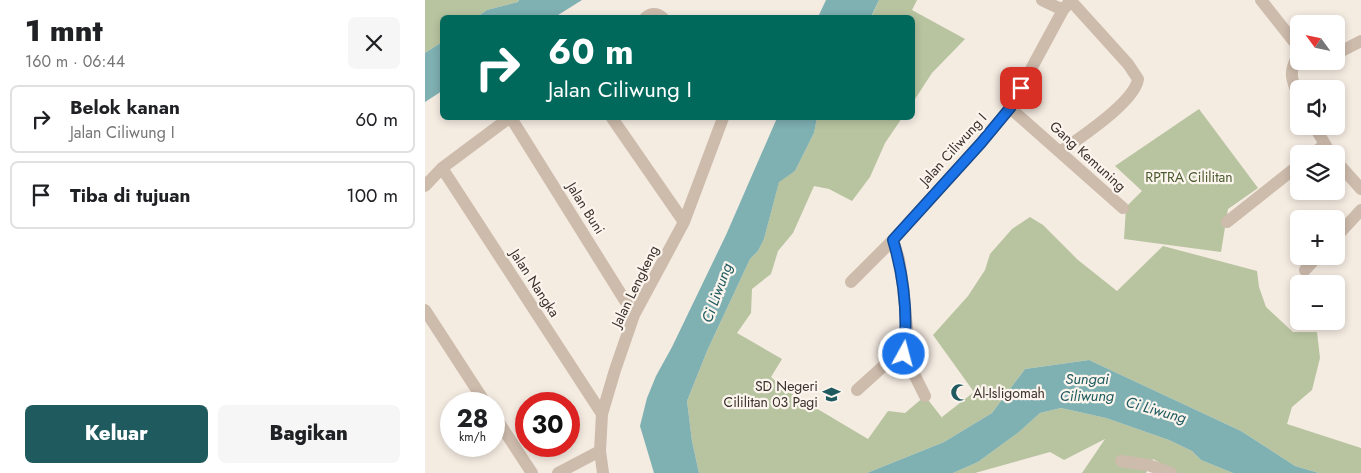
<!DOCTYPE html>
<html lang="id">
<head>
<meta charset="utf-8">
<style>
  body { margin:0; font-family:Jost,sans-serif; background:#f6f6f6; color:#202124; height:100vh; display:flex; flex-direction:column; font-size:19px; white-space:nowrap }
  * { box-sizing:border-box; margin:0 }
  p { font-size:16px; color:#757577 }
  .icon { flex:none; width:28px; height:28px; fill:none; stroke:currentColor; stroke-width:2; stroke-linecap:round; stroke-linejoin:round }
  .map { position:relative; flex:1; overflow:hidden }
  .side { display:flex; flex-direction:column; background:#fff; width:425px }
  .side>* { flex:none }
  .top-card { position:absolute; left:15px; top:15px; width:475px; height:105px; border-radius:8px; box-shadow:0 2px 8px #0003; background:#00695c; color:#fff; overflow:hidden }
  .needle { width:32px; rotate:303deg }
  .fabs { position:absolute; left:865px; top:15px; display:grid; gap:10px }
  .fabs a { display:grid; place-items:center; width:55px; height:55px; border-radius:8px; background:#fff; box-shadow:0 2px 8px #0003; font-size:25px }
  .speed { position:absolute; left:15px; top:392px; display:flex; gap:10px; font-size:25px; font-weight:700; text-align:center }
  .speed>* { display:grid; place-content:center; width:65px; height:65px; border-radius:50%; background:#fff; box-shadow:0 2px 8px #0003; line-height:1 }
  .speed small { font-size:12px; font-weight:400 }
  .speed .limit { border:8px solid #d22; background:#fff; color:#111 }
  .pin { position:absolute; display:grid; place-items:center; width:42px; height:42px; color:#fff; margin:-21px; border-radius:10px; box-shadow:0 2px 8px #0006 }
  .me { position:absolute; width:55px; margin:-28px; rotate:7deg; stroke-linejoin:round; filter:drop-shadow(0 0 4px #0008) }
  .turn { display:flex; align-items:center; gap:18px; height:105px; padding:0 25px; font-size:22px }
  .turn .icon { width:65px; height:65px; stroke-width:2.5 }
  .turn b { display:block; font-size:35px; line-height:42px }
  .round { display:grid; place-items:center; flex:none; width:52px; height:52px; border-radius:8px; background:#f6f6f6 }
  .overview { display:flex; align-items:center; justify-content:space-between; height:85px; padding:0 25px }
  h1 { font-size:30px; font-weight:800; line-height:38px }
  .action { display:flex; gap:10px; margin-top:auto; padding:10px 25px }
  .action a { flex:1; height:58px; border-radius:8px; background:#1f5a5e; color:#fff; font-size:20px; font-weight:800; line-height:58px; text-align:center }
  .action a+a { background:#f6f6f6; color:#202124 }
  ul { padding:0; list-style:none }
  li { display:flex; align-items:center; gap:15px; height:68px; margin:0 10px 8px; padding:0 15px; border:2px solid #e0e0e0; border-radius:8px }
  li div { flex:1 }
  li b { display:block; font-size:19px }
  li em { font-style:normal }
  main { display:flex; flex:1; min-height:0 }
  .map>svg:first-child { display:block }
  .green { fill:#b8c4a0 }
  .water { fill:#7fb0b2 }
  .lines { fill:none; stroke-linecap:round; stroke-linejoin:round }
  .minor { stroke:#cdbbac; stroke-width:12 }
  .route-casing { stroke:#114b97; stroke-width:12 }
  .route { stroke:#1a73e8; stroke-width:9 }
  .labels { text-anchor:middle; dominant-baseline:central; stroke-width:4.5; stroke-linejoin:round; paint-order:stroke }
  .street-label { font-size:14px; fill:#3b302b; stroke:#fbf5ee }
  .park-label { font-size:14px; fill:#4a5a2e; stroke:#fbf5ee }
  .poi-label { font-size:14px; fill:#3b302b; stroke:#fbf5ee; text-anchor:end }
  .water-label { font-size:15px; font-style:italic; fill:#1f5a5e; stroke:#fbf5ee }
</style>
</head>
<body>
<main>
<section class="side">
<div class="overview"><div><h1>1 mnt</h1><p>160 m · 06:44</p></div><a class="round"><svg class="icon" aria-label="close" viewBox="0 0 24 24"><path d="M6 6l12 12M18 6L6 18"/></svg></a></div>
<ul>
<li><svg class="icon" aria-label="right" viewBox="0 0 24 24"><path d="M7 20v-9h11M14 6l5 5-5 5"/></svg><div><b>Belok kanan</b><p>Jalan Ciliwung I</p></div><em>60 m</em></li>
<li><svg class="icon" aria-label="arrive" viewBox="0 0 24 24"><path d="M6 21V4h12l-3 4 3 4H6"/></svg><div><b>Tiba di tujuan</b></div><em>100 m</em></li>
</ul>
<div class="action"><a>Keluar</a><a>Bagikan</a></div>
</section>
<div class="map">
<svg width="936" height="473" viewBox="0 0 936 473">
  <rect width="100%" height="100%" fill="#f4ebe1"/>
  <!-- green -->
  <path class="green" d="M0,0H94L93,2L62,10L52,17L18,18L17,42L0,53Z
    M454,0H492L487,10L540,39L507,73L488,102V18H446Z
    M774,109L833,188L803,209L796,252L699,239L701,207L717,191L690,166Z
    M392,118H477L460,143L445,177L427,201L404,189L389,186L368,233L353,251L346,274L327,289L326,313L312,333L357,359L346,377L359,389L443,439L463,411L480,413L500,396L518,419L517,417L549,392L508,335L543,296L560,270L565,254L587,229L605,217L618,225L653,260L692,291L738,246L832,271L834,287L841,307L868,332H892L895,358L887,390L867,407L862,424L936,448V473H894L870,466L816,431L664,360L600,369L567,413L519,442L442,473H274L267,441L262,401L282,351L325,259L333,251L339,239L354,181L370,171L389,133Z
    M636,408L681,418L744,440L767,451L776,460L808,473H751L728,459L721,473H657L680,439L639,460L625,452L550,473H528L553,462L594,432L615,413Z"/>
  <!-- water -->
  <path class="water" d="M94,0H157L130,17H52L62,10L93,2Z
    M401,0H454L446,17H393Z
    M17,42V91L0,102V53Z
    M352,118H392L389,133L370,171L354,182L339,239L333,251L325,259L282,351L262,401L267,441L274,473H229L215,426L222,398L231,376L247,347L301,235Z
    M664,360L816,431L870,466L894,473H808L776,460L767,451L744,440L681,418L636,408L615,413L594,432L553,462L528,473H442L519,442L567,413L600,369Z"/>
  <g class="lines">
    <!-- minor -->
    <path class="minor" d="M617,0L638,10
      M836,0L874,48
      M220,18C226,13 232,13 238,18
      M874,54C863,72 866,79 874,97
      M911,54L936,41
      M887,61L894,63L896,61
      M585,108L698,208
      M86,118L209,315
      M187,118L259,222
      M889,126L906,154
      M635,152C654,138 710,102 713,79L703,64L646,1
      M888,154L899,145
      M911,161L936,189
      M17,168L177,414
      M0,186L17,168L84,118
      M802,222L874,165
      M911,237L936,210
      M468,240L474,259L478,286L482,328L479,354L500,396
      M880,270L893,256
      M426,282L468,240L556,143L585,108L638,10L646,0
      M0,310L61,404
      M432,390L463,362L479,354
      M69,415L107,473
      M696,461L723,465L746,473
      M133,473L175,451
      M178,473L175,451L177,414L190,370L209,315L259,222L298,118"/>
  </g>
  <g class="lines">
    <defs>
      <path id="route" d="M479,354C483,315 479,277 468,240L556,143L585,108L596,88"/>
    </defs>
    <!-- route casing -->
    <use href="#route" class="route-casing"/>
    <!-- route -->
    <use href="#route" class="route"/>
  </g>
  <!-- icons -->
  <defs>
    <symbol id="mosque-bare" viewBox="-9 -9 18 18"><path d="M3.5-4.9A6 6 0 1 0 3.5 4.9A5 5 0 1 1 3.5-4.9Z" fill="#1f5a5e" stroke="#fbf5ee" stroke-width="2.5" paint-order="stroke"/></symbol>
    <symbol id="school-bare" viewBox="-9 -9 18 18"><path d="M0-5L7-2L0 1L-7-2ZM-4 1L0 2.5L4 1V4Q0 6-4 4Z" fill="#1f5a5e" stroke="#fbf5ee" stroke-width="2.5" paint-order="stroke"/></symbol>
  </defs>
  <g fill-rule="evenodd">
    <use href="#mosque-bare" x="522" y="380" width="25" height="25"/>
    <use href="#school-bare" x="394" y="382" width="25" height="25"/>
  </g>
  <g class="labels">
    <!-- street labels -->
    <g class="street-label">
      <text transform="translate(528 149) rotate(-48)">Jalan Ciliwung I</text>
      <text transform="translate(663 156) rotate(42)">Gang Kemuning</text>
      <text transform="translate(161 208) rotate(58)">Jalan Buni</text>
      <text transform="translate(110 283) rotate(57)">Jalan Nangka</text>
      <text transform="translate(210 286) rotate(-64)">Jalan Lengkeng</text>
    </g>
    <!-- park labels -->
    <g class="park-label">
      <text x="764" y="177">RPTRA Cililitan</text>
    </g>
    <!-- poi labels -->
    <g class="poi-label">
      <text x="393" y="386">SD Negeri<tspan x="393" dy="16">Cililitan 03 Pagi</tspan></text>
      <text x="548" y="393" text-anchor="start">Al-Isligomah</text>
    </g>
    <!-- water labels -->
    <g class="water-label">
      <text transform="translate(292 293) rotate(-70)">Ci Liwung</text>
      <text x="662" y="379">Sungai<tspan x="662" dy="17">Ciliwung</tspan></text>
      <text transform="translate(731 410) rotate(16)">Ci Liwung</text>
    </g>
  </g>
</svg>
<div class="fabs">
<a><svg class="needle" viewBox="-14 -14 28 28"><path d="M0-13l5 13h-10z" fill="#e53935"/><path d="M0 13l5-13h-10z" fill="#757577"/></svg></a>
<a><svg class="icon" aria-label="sound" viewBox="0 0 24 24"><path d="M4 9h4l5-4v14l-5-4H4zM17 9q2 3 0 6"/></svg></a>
<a><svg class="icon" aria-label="layers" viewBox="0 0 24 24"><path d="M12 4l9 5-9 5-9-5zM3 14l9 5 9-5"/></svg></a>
<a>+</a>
<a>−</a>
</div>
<div class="speed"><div>28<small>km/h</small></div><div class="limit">30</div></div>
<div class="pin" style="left:596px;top:88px;background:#d93025"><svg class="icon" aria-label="arrive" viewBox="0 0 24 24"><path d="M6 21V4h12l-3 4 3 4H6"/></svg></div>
<svg class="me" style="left:479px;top:354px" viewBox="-20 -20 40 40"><circle r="17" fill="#1a73e8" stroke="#fff" stroke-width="3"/><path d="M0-11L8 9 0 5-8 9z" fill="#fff"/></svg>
<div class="top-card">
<div class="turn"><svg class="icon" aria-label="right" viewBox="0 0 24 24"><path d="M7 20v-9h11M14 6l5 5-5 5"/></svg><div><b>60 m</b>Jalan Ciliwung I</div></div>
</div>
</div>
</main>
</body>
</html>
